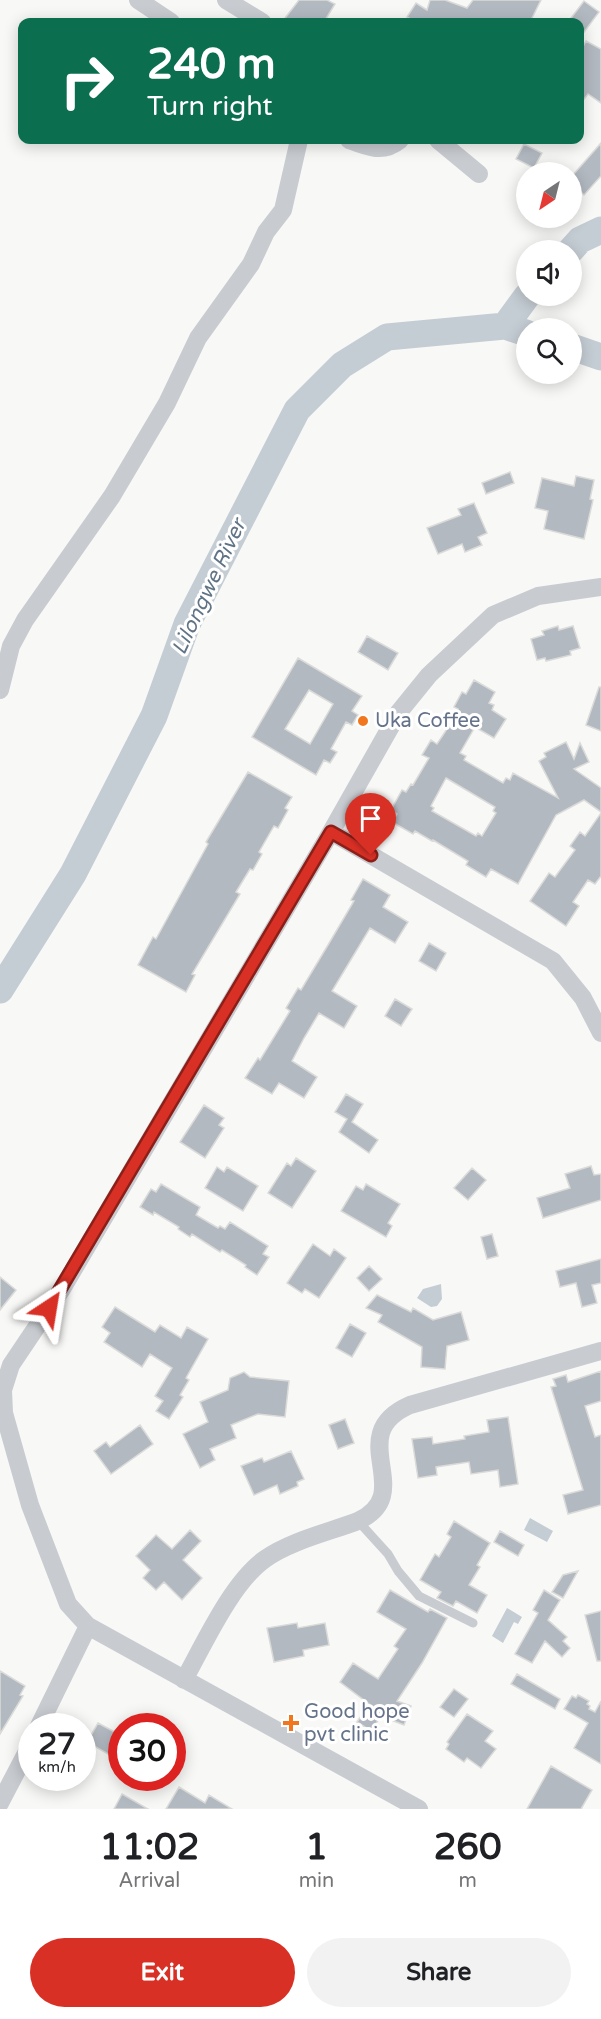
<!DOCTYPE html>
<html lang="en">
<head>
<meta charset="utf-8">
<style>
  body { margin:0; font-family:"Varela Round",sans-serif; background:#f2f2f2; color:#202124; height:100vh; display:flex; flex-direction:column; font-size:22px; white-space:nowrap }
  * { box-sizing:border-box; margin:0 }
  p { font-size:20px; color:#757577 }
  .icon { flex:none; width:33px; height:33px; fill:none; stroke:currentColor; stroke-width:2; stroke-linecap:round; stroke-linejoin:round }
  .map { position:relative; height:1809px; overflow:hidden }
  .side { display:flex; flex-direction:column; background:#fff; flex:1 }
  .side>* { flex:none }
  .hud { position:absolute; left:18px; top:18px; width:566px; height:126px; border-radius:12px; box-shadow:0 3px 15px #0003; background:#0b6e4f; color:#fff; overflow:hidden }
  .needle { width:39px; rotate:215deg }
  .controls { position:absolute; left:516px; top:162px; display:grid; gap:12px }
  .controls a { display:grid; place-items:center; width:66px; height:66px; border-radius:50%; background:#fff; box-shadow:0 3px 15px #0003; font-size:30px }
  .speed { position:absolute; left:18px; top:1713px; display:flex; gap:12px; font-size:30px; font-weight:700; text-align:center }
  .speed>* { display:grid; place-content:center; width:78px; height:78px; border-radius:50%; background:#fff; box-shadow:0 3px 15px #0003; line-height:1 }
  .speed small { font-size:15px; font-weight:400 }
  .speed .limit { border:9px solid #d22; background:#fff; color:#111 }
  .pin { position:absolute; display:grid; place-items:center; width:51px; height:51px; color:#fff; margin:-62px -26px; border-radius:50% 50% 50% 0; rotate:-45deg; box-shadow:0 0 6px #0007 }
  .pin .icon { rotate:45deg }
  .me { position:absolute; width:66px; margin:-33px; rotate:33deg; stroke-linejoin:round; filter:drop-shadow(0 0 4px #0008) }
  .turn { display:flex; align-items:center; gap:21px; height:126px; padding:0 30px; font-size:27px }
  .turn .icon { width:78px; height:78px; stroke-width:2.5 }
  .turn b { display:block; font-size:42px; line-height:51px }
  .eta { display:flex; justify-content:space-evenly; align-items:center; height:102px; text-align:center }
  .eta b { font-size:36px; font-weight:700; line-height:42px }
  .button { display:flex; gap:12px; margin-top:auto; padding:12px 30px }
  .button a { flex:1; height:69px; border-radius:36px; background:#d93025; color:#fff; font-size:24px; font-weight:700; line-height:69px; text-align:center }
  .button a+a { background:#f2f2f2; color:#202124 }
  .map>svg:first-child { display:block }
  .water { fill:#c5cdd4 }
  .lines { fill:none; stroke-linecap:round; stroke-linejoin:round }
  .river { stroke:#c5cdd4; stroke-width:27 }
  .building { fill:#b3b9c1; stroke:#dadbd8; stroke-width:1.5; fill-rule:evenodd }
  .lane { stroke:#c8cbd0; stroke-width:9 }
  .street { stroke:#c8cbd0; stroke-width:18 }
  .route-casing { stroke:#8d1f18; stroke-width:15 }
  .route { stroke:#d93025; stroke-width:10 }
  .poi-dot { fill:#f2761d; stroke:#fff; stroke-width:2 }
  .labels { text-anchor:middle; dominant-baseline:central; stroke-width:6; stroke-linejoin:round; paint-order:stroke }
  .poi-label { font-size:20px; fill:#65738a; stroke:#fff; text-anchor:start }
  .water-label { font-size:21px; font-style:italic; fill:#617485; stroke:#fff }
</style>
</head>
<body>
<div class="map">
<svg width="601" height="1809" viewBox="0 0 601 1809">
  <rect width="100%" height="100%" fill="#f8f9f6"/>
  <!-- water -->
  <path class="water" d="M441,1284L442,1299L437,1306L431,1307L417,1298L423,1289Z
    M530,1518L553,1531L547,1542L524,1530Z
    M507,1608L522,1617L518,1624L514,1622L503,1643L492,1636Z"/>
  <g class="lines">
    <!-- river -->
    <path class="river" d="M571,250L580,240L601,230
      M505,326L527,296
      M572,347L601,357
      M0,990L73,874L154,716L187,624L297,410L342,365L387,337L505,326L526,333"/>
  </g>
  <!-- building -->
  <path class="building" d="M299,0H327L335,4L324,22H282Z
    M430,0H445L467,8L473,0H541L530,22H415L407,17L416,3L427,10Z
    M584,1L599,12L579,39V22H568Z
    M586,41L601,49V103L588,94L579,106V54Z
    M601,143V176L584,195L572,183V176Z
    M524,144L542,153L534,168L516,159Z
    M510,472L514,483L486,494L482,483Z
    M576,476L594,480L590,499L593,500L584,539L544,529L548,511L535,508L542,478L574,486Z
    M474,503L487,533L478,537L482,545L465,552L462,544L438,554L427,528L461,515L458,509Z
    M558,626L559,630L573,626L580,648L570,651L571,655L546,661L545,658L537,660L531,639L544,635L542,631Z
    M367,636L398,653L388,670L358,652Z
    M298,658L362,696L352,711L358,715L352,725L346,722L331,749L337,752L330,763L324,760L316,775L252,737ZM309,690L333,704L310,744L285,729Z
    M474,680L495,692L489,703L494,705L492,710L506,719L494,738L475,727L460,753L466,756L464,760L503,783L506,778L510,780L513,773L558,798L539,761L546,757L544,753L566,742L574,759L580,743L589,762L574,769L601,788V812L584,800L556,815L518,884L491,869L486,877L466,865L468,861L433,840L432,841L415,831L413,834L392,822L397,814L391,810L402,790L406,792L411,784L413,785L429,758L422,755L431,740L437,744L445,732L458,709L454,707L462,692L466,694ZM446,778L495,807L493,811L496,813L482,836L478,833L476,836L432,811L434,808L431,806Z
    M599,687H601V731L586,725Z
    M248,772L292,797L285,808L288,810L278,828L274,826L259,852L262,854L253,870L250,869L236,892L240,894L192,974L195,975L186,992L138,965L153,937L156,939L208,844L206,842Z
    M601,813V876L595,884L588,880L573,902L579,906L566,926L530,901L549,873L555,877L575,850L570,846L580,832L585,836Z
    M363,879L390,895L383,907L408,922L395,943L370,928L332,991L357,1006L344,1028L319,1013L304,1038L292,1061L317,1077L304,1098L279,1083L272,1094L245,1078L258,1058L260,1060L290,1011L286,1008L298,988L301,990L328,945L354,901L351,900Z
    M429,943L446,953L436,971L419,961Z
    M395,999L412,1009L401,1026L385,1016Z
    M346,1094L363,1104L352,1122L378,1140L369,1153L339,1132L347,1119L335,1112Z
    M204,1105L224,1118L219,1125L224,1128L205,1158L180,1142Z
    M296,1158L316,1171L292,1208L268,1193L287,1163L291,1166Z
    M591,1166L594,1175L601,1174V1200L543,1218L537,1198L570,1188L565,1174Z
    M217,1167L224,1172L227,1167L258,1186L243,1211L205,1188Z
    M472,1168L486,1180L468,1200L454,1188Z
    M161,1184L200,1207L196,1215L218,1228L220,1226L225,1229L230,1222L268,1246L263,1254L269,1257L257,1275L245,1267L246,1265L222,1250L220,1252L192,1234L190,1237L178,1229L179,1227L154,1212L153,1215L140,1207L151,1189L156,1192Z
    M366,1184L400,1204L388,1223L392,1226L386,1237L341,1211L356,1186L363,1190Z
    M492,1234L498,1256L487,1259L481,1237Z
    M313,1244L330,1256L334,1249L346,1258L319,1298L305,1289L302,1293L287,1283Z
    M601,1259V1283L592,1285L597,1303L582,1307L576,1283L560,1287L556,1271Z
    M369,1266L382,1279L369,1291L357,1278Z
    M0,1277L16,1290L0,1310Z
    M377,1295L411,1312L413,1308L433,1320L461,1312L469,1340L447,1346L445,1369L421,1367L422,1347L378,1322L382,1315L366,1308Z
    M115,1307L155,1332L160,1325L181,1338L187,1327L208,1339L186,1378L189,1380L180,1395L183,1397L169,1419L156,1411L163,1401L155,1396L172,1368L150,1354L142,1367L104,1342L110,1333L102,1327Z
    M350,1324L366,1333L352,1357L336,1348Z
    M601,1371V1401L585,1406L595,1437L601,1435V1505L568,1514L563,1495L583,1490L551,1387L556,1386L553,1379L566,1375L568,1382Z
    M244,1372L250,1377L289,1381L285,1417L258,1414L231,1425L236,1438L210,1449L215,1460L200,1468L183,1434L208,1422L200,1402L228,1390L230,1378Z
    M508,1417L518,1484L500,1487L498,1470L471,1474L469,1462L436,1467L437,1475L418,1478L412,1439L432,1437L433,1444L465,1439L464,1436L489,1432L487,1420Z
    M345,1419L354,1443L338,1449L329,1425Z
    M140,1425L153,1444L111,1474L94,1451L106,1442L110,1447Z
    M291,1451L304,1479L297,1482L298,1486L280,1494L277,1485L254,1495L241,1466L262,1458L264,1462Z
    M454,1521L490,1543L477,1565L480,1567L469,1585L487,1595L477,1613L456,1601L453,1606L437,1598L441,1592L420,1580L435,1554L439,1557L451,1537L447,1534Z
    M190,1530L201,1541L183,1560L202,1578L182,1600L164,1582L156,1590L143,1578L150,1570L136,1556L156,1535L172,1549Z
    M500,1531L524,1545L518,1556L494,1542Z
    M578,1571L563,1598L552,1592L563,1575Z
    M390,1590L428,1612L430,1609L447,1618L422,1663L397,1701L411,1706L404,1725L381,1716L371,1731L357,1722L369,1704L340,1682L353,1663L378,1679L398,1649L394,1646L406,1629L377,1612Z
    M544,1590L560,1600L548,1620L567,1637L563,1641L570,1648L562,1657L545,1641L532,1663L515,1654L538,1613L533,1610Z
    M601,1611V1661H597L585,1615Z
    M297,1623L298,1628L325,1623L329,1645L303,1650L304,1656L274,1662L267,1628Z
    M0,1671L25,1686L20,1695L23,1696L0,1734Z
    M517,1674L560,1699L555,1709L511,1684Z
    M454,1689L468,1699L454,1717L440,1707Z
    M578,1695L589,1701L587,1704L590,1706L589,1709L595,1712L601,1701V1764L574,1748L588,1723L564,1709L572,1696L576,1698Z
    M467,1714L493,1731L485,1741L496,1749L481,1768L467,1758L464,1762L446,1749L449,1744L447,1742Z
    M98,1723L122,1736V1762L87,1742Z
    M551,1766L592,1790L581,1809H527Z
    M179,1787L205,1803L209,1795L232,1809H166Z
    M122,1794L148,1809H114Z"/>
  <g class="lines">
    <!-- lane -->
    <path class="lane" d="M358,1521L388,1554L398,1571L419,1596L473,1623"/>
    <!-- street -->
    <path class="street" d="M138,0L171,22
      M226,0L262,22
      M349,140C367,147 383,154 400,140
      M438,140L479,174
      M0,690L11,646L25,620L112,496L167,403L198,338L251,264L266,232L283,210L299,140
      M331,832L553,961L583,998L601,1033
      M184,1680C204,1644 232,1582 265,1559C290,1541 329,1532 358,1521C419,1493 341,1435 410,1405L601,1351
      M39,1726L88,1626
      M0,1803L32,1742
      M419,1809L88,1626L68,1604L30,1505L4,1413L3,1390L11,1365L62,1289L331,832L399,712L429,675L493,615L538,596L601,587"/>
  </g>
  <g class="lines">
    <defs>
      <path id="route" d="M49,1308L331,832L371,855"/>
    </defs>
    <!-- route casing -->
    <use href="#route" class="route-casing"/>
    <!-- route -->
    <use href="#route" class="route"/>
  </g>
  <!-- markers -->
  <g class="poi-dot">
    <circle cx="363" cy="721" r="6"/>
    <path d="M288 1714h6v6h6v6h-6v6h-6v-6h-6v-6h6z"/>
  </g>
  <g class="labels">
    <!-- poi labels -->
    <g class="poi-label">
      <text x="375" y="721">Uka Coffee</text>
      <text x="304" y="1712">Good hope<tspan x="304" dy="23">pvt clinic</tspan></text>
    </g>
    <!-- water labels -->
    <g class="water-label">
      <text transform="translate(209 587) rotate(-65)">Lilongwe River</text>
    </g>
  </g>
</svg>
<div class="controls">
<a><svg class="needle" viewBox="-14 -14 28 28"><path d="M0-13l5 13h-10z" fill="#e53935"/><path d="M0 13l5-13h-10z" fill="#757577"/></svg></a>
<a><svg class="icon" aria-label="sound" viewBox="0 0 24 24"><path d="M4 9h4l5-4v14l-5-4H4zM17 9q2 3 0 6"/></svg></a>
<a><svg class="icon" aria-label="search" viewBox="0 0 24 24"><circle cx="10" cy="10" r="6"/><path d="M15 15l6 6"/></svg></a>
</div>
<div class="speed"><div>27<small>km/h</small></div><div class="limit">30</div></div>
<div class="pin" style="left:371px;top:855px;background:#d93025"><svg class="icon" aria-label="arrive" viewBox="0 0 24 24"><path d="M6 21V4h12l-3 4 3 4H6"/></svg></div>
<svg class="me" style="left:49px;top:1308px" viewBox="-20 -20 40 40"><path d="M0-17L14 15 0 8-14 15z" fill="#d93025" stroke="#fff" stroke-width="4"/></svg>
<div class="hud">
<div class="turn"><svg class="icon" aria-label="right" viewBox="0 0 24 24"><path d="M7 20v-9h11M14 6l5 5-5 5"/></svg><div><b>240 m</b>Turn right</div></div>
</div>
</div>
<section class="side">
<div class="eta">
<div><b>11:02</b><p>Arrival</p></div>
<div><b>1</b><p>min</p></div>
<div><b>260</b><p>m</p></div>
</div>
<div class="button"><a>Exit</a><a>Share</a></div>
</section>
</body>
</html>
